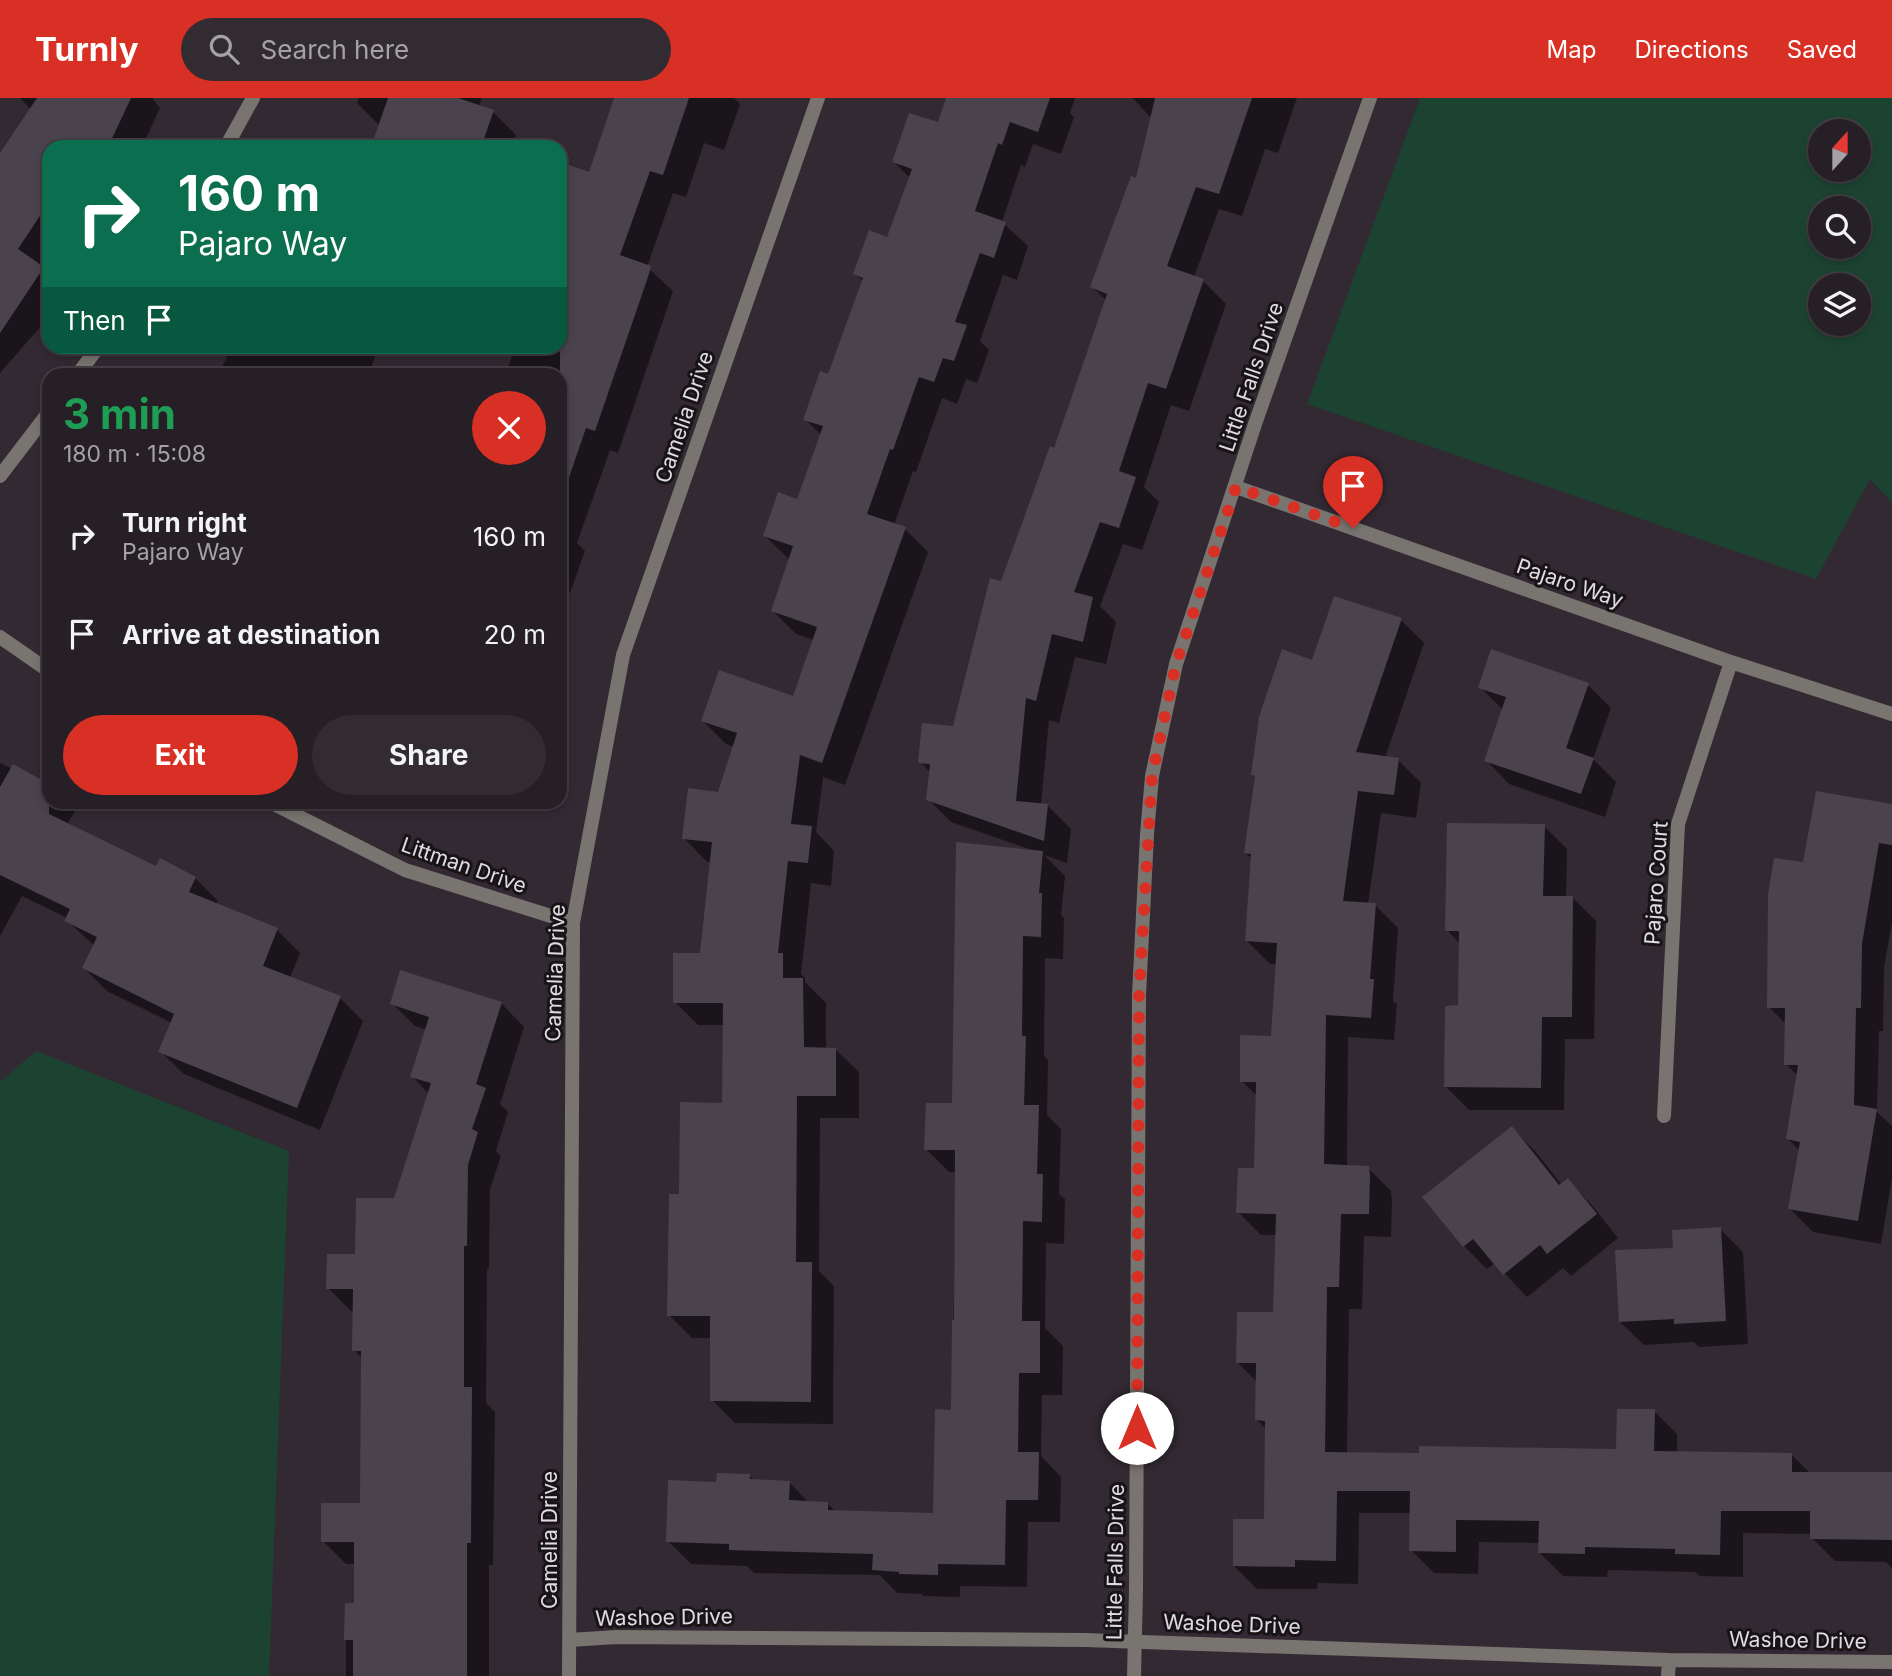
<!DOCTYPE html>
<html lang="en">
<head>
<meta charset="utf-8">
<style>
  body { margin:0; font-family:Inter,sans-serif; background:#322c32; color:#f1f3f6; height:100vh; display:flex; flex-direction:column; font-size:26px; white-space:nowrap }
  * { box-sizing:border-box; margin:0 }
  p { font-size:23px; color:#a4a2a7 }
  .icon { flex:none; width:38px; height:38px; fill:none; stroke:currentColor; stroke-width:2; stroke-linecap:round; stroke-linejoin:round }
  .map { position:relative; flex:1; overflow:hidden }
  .sheet { position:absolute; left:42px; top:270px; width:525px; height:441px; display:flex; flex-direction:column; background:#261f26; border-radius:21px; box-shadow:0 4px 10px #0003,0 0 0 2px #423d43 }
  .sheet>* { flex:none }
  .guide { position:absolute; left:42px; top:42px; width:525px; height:214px; border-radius:21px; box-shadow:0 4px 10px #0003,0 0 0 2px #423d43; background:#0b6e4f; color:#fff; overflow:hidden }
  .needle { width:46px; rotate:21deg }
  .fabs { position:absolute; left:1808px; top:21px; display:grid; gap:14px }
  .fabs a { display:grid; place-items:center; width:63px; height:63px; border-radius:50%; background:#261f26; box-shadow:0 4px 10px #0003,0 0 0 2px #423d43; font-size:35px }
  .pin { position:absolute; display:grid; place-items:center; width:60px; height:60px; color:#fff; margin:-72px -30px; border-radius:50% 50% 50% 0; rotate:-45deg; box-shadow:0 0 7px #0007 }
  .pin .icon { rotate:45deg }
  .me { position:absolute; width:77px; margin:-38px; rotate:0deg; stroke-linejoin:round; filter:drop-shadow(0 0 5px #0008) }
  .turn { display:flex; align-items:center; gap:24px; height:147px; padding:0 21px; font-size:32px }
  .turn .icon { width:91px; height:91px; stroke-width:2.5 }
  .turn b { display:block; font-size:49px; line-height:60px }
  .then { display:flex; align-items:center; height:66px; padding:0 21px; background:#0003; gap:14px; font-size:26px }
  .round { display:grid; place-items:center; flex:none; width:74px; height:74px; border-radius:37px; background:#322c32 }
  .head { display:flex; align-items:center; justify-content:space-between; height:119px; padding:0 21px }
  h1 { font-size:42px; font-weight:700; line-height:52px; color:#1e9e55 }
  .button { display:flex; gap:14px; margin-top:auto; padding:14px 21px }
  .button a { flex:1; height:80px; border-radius:42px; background:#d93025; color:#fff; font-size:28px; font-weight:700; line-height:80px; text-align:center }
  .button a+a { background:#322c32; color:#f1f3f6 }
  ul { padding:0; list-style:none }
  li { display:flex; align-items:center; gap:21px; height:98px; padding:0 21px }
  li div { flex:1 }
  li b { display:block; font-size:26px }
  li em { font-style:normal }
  header { display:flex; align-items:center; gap:42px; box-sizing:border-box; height:98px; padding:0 35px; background:#d93025; color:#fff }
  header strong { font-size:33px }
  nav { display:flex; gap:38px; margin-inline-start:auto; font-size:24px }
  .search { width:490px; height:63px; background:#322c32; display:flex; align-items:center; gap:18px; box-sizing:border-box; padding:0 24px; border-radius:38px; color:#a4a2a7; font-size:26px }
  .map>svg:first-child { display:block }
  .green { fill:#1c4331; fill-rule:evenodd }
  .shadow { fill:#0007 }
  .building { fill:#4a434d }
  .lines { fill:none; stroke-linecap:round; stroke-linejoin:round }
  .street { stroke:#78746f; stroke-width:14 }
  .route { stroke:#d93025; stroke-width:12; stroke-dasharray:0 21.6 }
  .labels { text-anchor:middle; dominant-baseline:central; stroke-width:6; stroke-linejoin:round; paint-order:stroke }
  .street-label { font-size:21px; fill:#e1dbe1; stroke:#171417 }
</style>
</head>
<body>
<header>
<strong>Turnly</strong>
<div class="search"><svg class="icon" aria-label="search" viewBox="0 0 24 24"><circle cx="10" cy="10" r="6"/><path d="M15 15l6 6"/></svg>Search here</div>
<nav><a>Map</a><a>Directions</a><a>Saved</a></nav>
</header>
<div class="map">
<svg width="1892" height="1578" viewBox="0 0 1892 1578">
  <rect width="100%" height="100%" fill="#322932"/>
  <!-- green -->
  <path class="green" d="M1420,0H1892V405L1870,381L1816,481L1307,306ZM1820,33H1858V72H1820ZM1820,110H1858V149H1820ZM1820,187H1858V226H1820Z
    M36,953L289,1053L269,1578H0V984Z"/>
  <!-- shadow -->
  <path class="shadow" d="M20,0H152L160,10L142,49H49V162L43,170L49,176V219L0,275V58L31,12Z
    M359,0H482L479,9L493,14L516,37L512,49H373L380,28L357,5Z
    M613,0H734L740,6L724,52L704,45L686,99L673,95L647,169L673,193L618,355L610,352L577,445L585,453L570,495L560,492V276H506L515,248H560V66L590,76L615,2Z
    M948,0H1075L1070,15L1074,19L1061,56L1033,46L1025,69L1021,67L1002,124L1028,148L1017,182L1003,177L980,243L989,252L977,285L966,281L957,306L942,300L916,374L913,373L894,427L905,431L928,454L845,687L823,679L816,734L834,753L831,788L811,785L801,876L805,880V884L826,905V951H835L859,974V1020H820L819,1173L834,1188L833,1326L735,1325L712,1302V1240H692L669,1217L681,1098L724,1007V927H698L675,904L702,857L711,764H707L684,740L719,696L735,649L726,646L703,623L794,601L814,542L796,536L773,513L790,462L765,438L798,403L821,337L805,321L830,278L864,184L855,175L888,141L910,80L894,64L939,27Z
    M1133,0H1297L1278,55L1265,51L1242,118L1219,111L1194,179L1203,183L1226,206L1189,313L1171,307L1144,389L1159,404L1142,452L1123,446L1100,508L1116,524L1106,566L1075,559L1059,625L1049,622L1041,707H1047L1071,731L1067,765L1044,757L1065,778L1061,817L1064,820L1063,861L1045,860L1044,958L1048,962L1047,1017L1061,1031L1059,1096L1065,1101L1064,1146L1046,1145L1045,1230L1063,1248L1062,1297H1042L1041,1358L1061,1379L1060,1424H1028L1027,1489L960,1488V1499L923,1498L921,1496L897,1495L880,1477L754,1475L747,1468L691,1466L668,1443L718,1386L750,1378L755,1383L790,1385L809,1405H827L836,1414L935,1417L952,1314L956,1074H949L926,1051L954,1007L1032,752L951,724L928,701L931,675L920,664L955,630L1002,485L1055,352L1107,203L1092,189L1137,82L1152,21Z
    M232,248H379L369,276H205L210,268L220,273Z
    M1401,522L1424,545L1385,660L1398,662L1421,685L1416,720L1381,715L1368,806L1375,807L1398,830L1393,903L1397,906L1394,942L1348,939L1347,1069L1368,1070L1391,1093L1392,1103L1391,1139L1364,1138L1362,1211H1349L1347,1356L1618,1353L1654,1313L1677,1336V1355L1792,1357L1811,1376H1892V1470L1886,1464L1835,1463L1812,1440V1436L1743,1435V1479L1700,1478L1695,1474L1608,1472L1607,1479L1563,1478L1540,1455V1445L1479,1444L1478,1476L1434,1475L1411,1452L1412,1415H1359L1358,1486L1318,1485L1317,1491H1257L1234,1468L1266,1423L1267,1332L1257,1322V1284L1238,1265L1275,1216L1277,1137H1261L1238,1114L1256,1072L1257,998L1242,983L1273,940L1277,866H1270L1247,843L1252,761L1246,755L1257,681L1253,677L1314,564Z
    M560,549L564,553L560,570Z
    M1588,587L1611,610L1593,661L1616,684L1605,719L1509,686L1486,662L1503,612L1480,589Z
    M0,665L49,688V704H66L75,713L67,727L157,771L195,780L218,803L216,807L277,832L300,855L290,880L340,900L363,923L320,1032L184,976L160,953L172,925L107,893L84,870L95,848L66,822L67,820L22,798L0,838Z
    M494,704H519L517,710Z
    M1892,708V825L1884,870L1883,933H1879L1877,1014L1892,1028V1080L1881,1146L1813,1134L1790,1111L1800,1053L1788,1041L1798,978L1786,966L1787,927L1769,909L1805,766Z
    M1544,728L1567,751L1566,800H1573L1596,823L1594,941H1565L1564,1012H1469L1446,989L1460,908L1461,847L1447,832Z
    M392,905H501L524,929L500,1006L508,1014L496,1053L501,1058L490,1091L489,1171H487L486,1305L495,1314L493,1467H489V1578H346V1507H356V1466H346L323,1443L361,1407L363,1261L354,1252V1213H351L328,1190L357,1158L395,1102L429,996L412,978L427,932L415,928Z
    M1512,1030L1535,1053L1562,1087L1568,1083L1591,1106L1618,1140L1571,1178L1563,1170L1527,1199L1495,1165L1487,1171L1464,1148Z
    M1720,1131L1743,1154L1748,1246L1699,1249L1694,1244L1644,1247L1620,1224L1674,1151Z"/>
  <!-- building -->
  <path class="building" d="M37,0H131L108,49H49V104L18,151L44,169L0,235V55Z
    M388,0H458L494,12L481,49H371Z
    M614,0H689L663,77L650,73L620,157L651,168L649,176L595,333L586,330L565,391H560V64L589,74Z
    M946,0H1050L1038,34L1010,24L1002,47L998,45L975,113L1006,124L994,160L980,155L955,224L967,227L954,263L943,260L934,284L919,279L893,352L890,351L867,416L906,429L822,665L800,657L791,726L812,728L808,765L788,763L778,855H783V880H803L804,949L836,950V998H797L796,1164H812L811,1304L710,1303V1218H667L669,1096H679L680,1004L722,1005L723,905H673V855H700L712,744L682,741L688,690L718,694L737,635L701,623L719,572L793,598L817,529L771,513L793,448L763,438L778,394L797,401L823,328L803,322L820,273L828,276L863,180L853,176L869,132L887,139L912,71L892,64L909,15L938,24Z
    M1155,0H1252L1219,96L1196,89L1167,168L1204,181L1166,291L1148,285L1119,373L1136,379L1119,430L1100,424L1074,494L1093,499L1083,544L1052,536L1036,603L1026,600L1016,703L1048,706L1044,743L926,702L930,666L918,665L922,625L953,628L990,480L1001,483L1050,348L1054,350L1107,196L1090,189L1131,78L1136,80Z
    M1334,498L1402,520L1356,654L1399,660L1394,697L1358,693L1343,803L1376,805L1370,881H1374L1371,920L1326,917L1324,1066L1369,1068L1370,1078L1369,1116H1341L1339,1189H1327L1325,1354L1419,1355V1348L1616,1351L1617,1311H1655L1654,1353L1792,1355V1374H1892V1442L1810,1441V1413H1721L1720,1457L1675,1456V1451L1585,1449V1456L1538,1455L1539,1423L1456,1422V1454L1409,1453L1410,1393H1337L1336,1463L1295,1462V1469L1233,1468V1421H1264L1265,1323L1255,1322L1256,1265H1236L1237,1214H1273L1276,1116L1236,1115L1238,1070H1254L1256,984H1240V937L1271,938L1277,845L1245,843L1251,756L1244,755L1255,678L1251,677L1259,619L1282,551L1312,562Z
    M1491,551L1589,585L1566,650L1594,660L1581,696L1484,663L1506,599L1478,590Z
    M13,666L49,686V716L156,768L160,760L196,779L189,794L278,830L263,868L341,898L297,1010L158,954L174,916L82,870L97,839L64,823L70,811L0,777V689Z
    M1816,693L1892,706V747L1879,745L1862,846L1861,910H1856L1854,1007L1877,1011L1858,1123L1788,1111L1800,1044L1786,1041L1798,967H1784L1785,910H1767L1768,796L1774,760L1803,764Z
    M1447,725L1545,726L1543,798H1573L1572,919H1542L1541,990L1444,989L1445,908L1458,907L1459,833H1445Z
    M956,744L1043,753L1039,795H1042L1041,839L1023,838L1022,938H1026L1024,1007H1039L1037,1076H1043L1042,1124L1023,1123L1022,1223H1040V1275H1019L1018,1354H1039L1038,1402H1006L1005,1467L938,1466V1477L899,1476V1474L872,1472L873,1456L729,1452V1446L666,1444L668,1382L716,1384L717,1375L750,1376V1381L790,1383L789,1402L828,1404V1412L933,1415L935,1311L951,1312L952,1222H954L955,1052H924L926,1005H952Z
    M400,872L502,904L476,986L486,990L472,1031L478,1034L468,1067L467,1148H464V1289H472L471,1445H467V1578H353V1542H344L345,1505H354V1444H321V1405H360L361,1253H352L353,1191H326L327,1156H355L356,1100H394L431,985L410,979L429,919L390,906Z
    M1512,1028L1559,1087L1568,1080L1597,1116L1547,1156L1540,1147L1503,1177L1473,1141L1463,1149L1422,1099Z
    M1721,1129L1726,1223L1674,1226V1221L1619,1224L1615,1152L1673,1150L1672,1132Z"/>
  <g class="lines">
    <!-- street -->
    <path class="street" d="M226,49L253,0
      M78,276L99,248
      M0,378L49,314
      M1236,389L1731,564L1892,616
      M0,539L49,573
      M270,704L405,772L573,825
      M1664,1018L1678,726L1731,564
      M570,1542L616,1539L1085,1542L1669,1562L1892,1564
      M569,1578L573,825L623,557L818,0
      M1134,1578L1136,1492L1139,897L1147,736L1152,678L1176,566L1255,326L1370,0
      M1668,1578L1669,1562"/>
  </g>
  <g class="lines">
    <!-- route -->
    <path class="route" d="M1137,1330L1139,897L1152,678L1176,566L1236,389L1353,430"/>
  </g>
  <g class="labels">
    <!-- street labels -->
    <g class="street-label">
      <text transform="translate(1251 279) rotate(-71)">Little Falls Drive</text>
      <text transform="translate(684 319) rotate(-71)">Camelia Drive</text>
      <text transform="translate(1570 485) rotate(19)">Pajaro Way</text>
      <text transform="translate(464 767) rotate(19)">Littman Drive</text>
      <text transform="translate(1656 785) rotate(-86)">Pajaro Court</text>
      <text transform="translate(555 875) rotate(-88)">Camelia Drive</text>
      <text transform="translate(549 1442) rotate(-90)">Camelia Drive</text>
      <text transform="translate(1115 1464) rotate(-89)">Little Falls Drive</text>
      <text transform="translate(664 1519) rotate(-1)">Washoe Drive</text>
      <text transform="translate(1232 1526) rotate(2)">Washoe Drive</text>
      <text transform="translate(1798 1542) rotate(1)">Washoe Drive</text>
    </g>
  </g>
</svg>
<div class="fabs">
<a><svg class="needle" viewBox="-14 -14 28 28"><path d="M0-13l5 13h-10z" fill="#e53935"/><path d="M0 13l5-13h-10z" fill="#a4a2a7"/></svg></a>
<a><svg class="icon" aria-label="search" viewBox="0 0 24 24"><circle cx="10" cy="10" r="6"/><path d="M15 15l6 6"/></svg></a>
<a><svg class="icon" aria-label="layers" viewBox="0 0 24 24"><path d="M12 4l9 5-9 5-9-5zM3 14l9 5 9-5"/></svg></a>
</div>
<div class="pin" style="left:1353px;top:430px;background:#d93025"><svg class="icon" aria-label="arrive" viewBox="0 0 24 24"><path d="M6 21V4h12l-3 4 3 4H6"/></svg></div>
<svg class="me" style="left:1137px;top:1330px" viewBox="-20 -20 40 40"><circle r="19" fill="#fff"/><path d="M0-13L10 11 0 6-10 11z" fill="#d93025"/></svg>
<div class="guide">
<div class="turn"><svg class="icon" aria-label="right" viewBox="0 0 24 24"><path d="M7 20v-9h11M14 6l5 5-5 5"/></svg><div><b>160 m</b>Pajaro Way</div></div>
<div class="then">Then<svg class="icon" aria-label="arrive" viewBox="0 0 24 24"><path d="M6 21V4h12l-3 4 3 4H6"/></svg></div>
</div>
<section class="sheet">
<div class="head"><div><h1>3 min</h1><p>180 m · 15:08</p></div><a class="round" style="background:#d93025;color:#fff"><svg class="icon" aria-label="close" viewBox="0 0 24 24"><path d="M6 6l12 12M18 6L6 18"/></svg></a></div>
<ul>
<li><svg class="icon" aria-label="right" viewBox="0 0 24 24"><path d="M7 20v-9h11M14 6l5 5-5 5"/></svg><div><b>Turn right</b><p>Pajaro Way</p></div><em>160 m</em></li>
<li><svg class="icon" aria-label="arrive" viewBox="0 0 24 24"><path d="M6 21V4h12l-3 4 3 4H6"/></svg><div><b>Arrive at destination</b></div><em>20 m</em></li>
</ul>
<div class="button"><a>Exit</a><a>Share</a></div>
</section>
</div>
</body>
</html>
